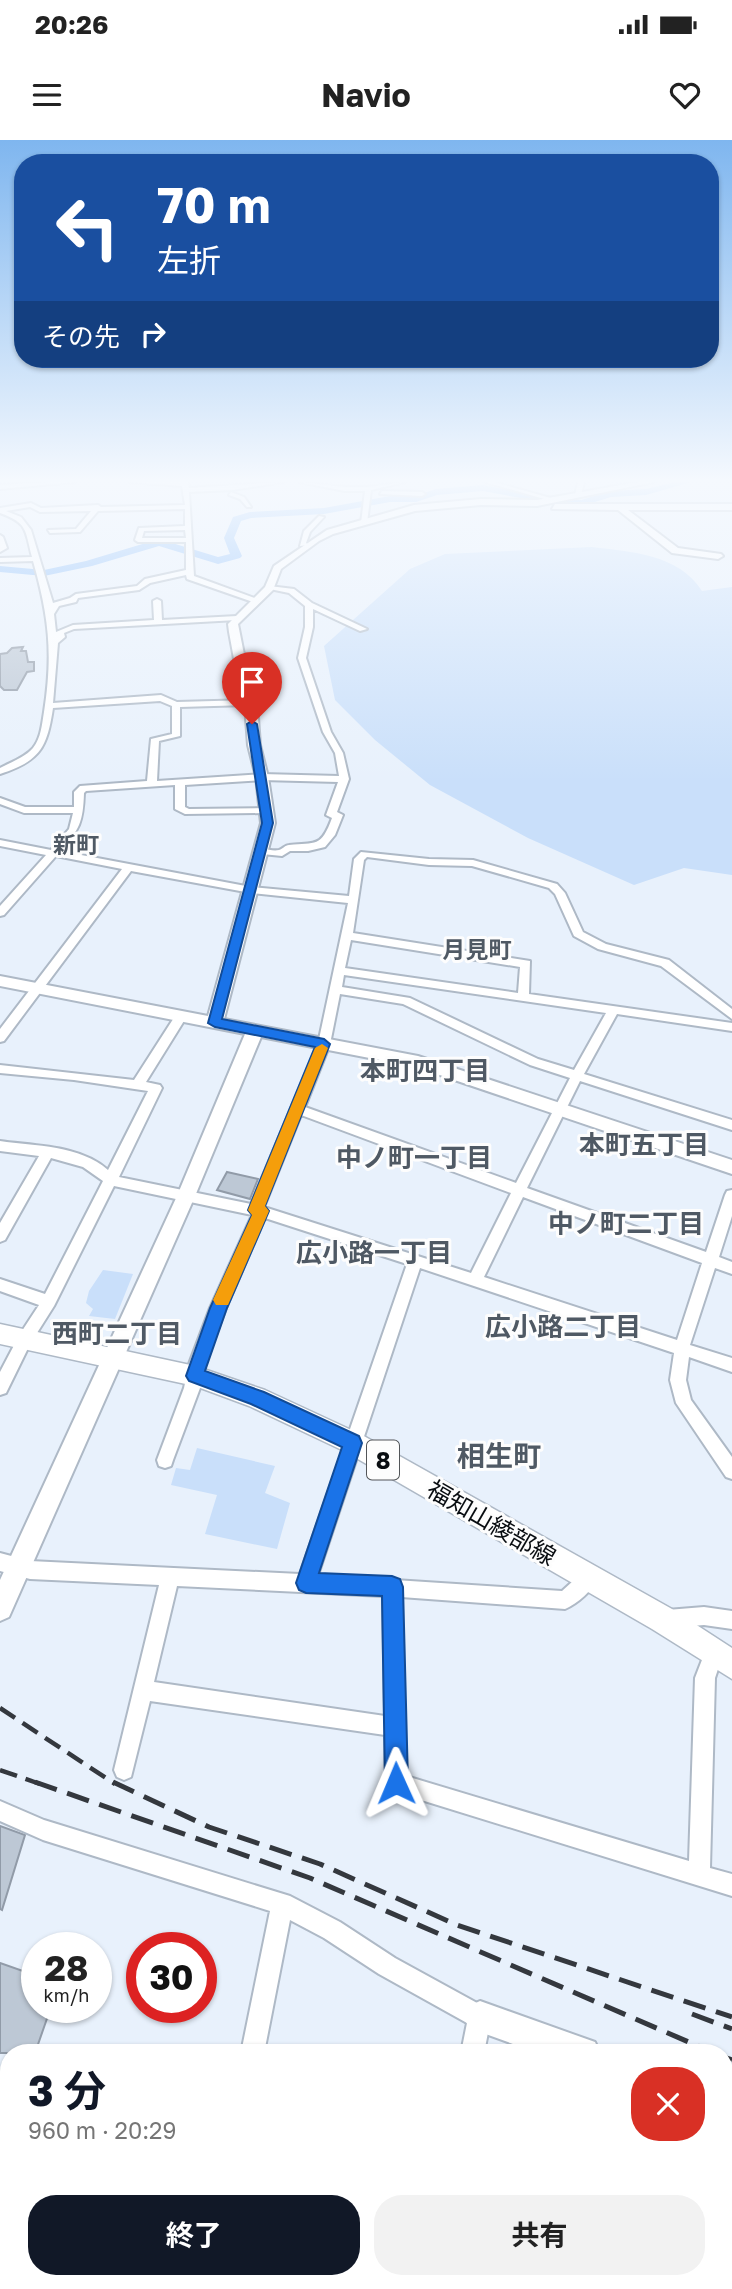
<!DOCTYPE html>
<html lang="ja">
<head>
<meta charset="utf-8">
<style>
  body { margin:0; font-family:"Golos Text","Noto Sans JP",sans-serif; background:#f2f2f2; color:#222; height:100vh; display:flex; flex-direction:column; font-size:26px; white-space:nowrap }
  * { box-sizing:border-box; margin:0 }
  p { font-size:23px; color:#767676 }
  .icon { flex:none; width:38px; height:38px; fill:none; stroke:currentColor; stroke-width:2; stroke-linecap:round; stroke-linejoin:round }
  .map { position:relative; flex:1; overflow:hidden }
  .side { position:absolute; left:0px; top:1904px; width:733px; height:245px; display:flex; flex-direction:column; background:#fff; border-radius:28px 28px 0 0; box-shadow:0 2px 5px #0004 }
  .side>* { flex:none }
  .banner { position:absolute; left:14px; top:14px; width:705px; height:214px; border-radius:28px; box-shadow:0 2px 5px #0004; background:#1a4fa0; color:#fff; overflow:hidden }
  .speed { position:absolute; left:21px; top:1792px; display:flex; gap:14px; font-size:35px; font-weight:700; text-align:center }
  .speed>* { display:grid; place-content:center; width:91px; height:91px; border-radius:50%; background:#fff; box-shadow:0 2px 5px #0004; line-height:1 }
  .speed small { font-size:18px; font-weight:400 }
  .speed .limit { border:10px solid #d22; background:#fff; color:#111 }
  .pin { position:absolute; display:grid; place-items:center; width:60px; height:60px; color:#fff; margin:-72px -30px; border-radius:50% 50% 50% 0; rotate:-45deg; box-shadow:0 0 7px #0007 }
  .pin .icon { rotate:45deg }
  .me { position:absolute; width:77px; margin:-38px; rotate:359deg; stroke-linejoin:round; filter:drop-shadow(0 0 5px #0008) }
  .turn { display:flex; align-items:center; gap:24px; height:147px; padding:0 28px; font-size:32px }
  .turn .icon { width:91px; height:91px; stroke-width:2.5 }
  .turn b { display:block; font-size:49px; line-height:60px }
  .then { display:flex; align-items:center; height:66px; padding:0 28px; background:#0003; gap:14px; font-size:26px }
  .round { display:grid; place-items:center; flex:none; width:74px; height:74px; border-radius:28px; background:#f2f2f2 }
  .summary { display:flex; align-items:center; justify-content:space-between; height:119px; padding:0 28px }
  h1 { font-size:42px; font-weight:700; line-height:52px; color:#111827 }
  .button { display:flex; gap:14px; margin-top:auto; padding:14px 28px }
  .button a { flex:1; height:80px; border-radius:28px; background:#111827; color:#fff; font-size:28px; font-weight:700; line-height:80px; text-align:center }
  .button a+a { background:#f2f2f2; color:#222 }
  .status { display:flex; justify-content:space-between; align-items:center; height:49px; padding:0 35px; background:#fff; direction:ltr }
  .status svg { height:19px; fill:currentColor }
  header { display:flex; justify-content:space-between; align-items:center; height:91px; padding:0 28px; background:#fff; font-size:32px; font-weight:700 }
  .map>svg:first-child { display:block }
  .green { fill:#c9dffa }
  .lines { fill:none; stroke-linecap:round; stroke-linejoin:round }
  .river { fill:#82b8f9; fill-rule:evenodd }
  .building { fill:#bdc8d5; stroke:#919ba8; stroke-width:2 }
  .street-casing { stroke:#aeb9c6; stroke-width:4 }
  .secondary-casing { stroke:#aeb9c6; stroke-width:4 }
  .primary-casing { stroke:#aeb9c6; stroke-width:3 }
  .street { fill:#fff; fill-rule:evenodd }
  .secondary { fill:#fff; fill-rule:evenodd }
  .primary { fill:#fff; fill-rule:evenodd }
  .rail-far1 { stroke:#34383e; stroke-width:4.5; stroke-dasharray:18 9; stroke-linecap:butt }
  .rail { stroke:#34383e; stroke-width:5; stroke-dasharray:23 11; stroke-linecap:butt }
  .route { fill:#1a73e8; stroke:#114b97; stroke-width:2 }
  .slow { fill:#f59e0b }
  .labels { text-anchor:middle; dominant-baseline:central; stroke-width:6; stroke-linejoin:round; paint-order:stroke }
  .far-quarter-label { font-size:23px; font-weight:bold; fill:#4f5964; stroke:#fdfdfd }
  .shield { fill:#fdfdfd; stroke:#525558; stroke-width:2 }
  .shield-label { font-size:23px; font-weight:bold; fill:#090d11 }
  .street-label { font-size:24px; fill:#090d11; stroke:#fdfdfd }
  .neighbourhood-label { font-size:26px; font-weight:bold; fill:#4f5964; stroke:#fdfdfd }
  .quarter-label { font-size:28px; font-weight:bold; fill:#4f5964; stroke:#fdfdfd }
</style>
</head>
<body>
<div class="status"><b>20:26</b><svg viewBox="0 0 49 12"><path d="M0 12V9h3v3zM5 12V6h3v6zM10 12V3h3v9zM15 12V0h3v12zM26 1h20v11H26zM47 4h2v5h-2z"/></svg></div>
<header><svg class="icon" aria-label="menu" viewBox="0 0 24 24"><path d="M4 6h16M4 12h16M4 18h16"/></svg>Navio<svg class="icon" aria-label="heart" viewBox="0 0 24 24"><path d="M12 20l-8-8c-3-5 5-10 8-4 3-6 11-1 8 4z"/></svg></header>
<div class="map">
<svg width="732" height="2149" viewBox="0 0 732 2149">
  <rect width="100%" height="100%" fill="#e8f1fc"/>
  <!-- green -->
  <path class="green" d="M592,407C631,412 679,414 702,451L732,447V735L684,728L634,745L528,698L430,645L375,600L335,560L324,506L410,429L445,414Z
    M103,1130L133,1134L115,1179L89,1176L93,1169L86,1163L89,1151Z
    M197,1308L275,1326L265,1353L290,1363L277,1409L205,1394L217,1355L171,1345L176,1328L190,1330Z"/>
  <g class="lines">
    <!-- river -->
    <path class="river" d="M675,342H691L646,355L611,357L582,366L552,364L483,351L437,355L416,362H390L324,374L251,378L241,381L234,398L242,416L240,418L218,424L159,406L92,426L44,436L0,432V426L44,430L86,421L159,399L218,417L230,414L224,398L233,377L250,372L324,368L390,356H415L436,349L483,345L552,358L581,360L610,351L646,349Z"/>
  </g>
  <!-- building -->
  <path class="building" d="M23,507L21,511H26L28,522H34V531L27,532L17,550H4L0,546V514L7,513L12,508Z
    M227,1032L258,1039L250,1059L217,1050Z
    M0,1686L25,1695L2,1770L0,1769Z
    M0,1823L37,1836V1867H51L35,1913H0Z"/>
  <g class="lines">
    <defs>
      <path id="street" d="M50,342H75L0,349V345Z
        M129,342H188L189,348L283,342L233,350L189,352L194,436L260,460L253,462L187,439L186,435L150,443L139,450L78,458L76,462L59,466L54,474L56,492L73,485L154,480L153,461L157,459L161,461L162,480L237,476L241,478L237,480L74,489L64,493L65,497L58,503L53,563L161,555L177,562L251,560V564L248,565L180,567V596L159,601L157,641L262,634L339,636L335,613L323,592L298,518L305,487V466L289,453L265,448L269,446L294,449L312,463L367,489L360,491L313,469V487L306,518L331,592L343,613L349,639L337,672L343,675L335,695L325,707L308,711H290L282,716L262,714L257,711C265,706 270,712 279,710C283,709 285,705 289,705C316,702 321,708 332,678L326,675L338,642L262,640L185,645V667L189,669L269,668L271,670L266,673L185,674L175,669V645L86,651L84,653C83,682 80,689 60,711L251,747L349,756L354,719L361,712L429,719L473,720L557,744L565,753L583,792L606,804L669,820L732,869V879L661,826L598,809L574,796L555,754L549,748L472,726L429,725L367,717L364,720L353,793L530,821L529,854L732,883V891L617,874L584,934L732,980V990L580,941L527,1048L706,1112L725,1055L727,1051L732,1050V1076L719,1117L732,1122V1134L715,1128L690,1205L732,1218V1232L689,1217L686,1240L691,1260L732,1317V1339L726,1337L676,1263L670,1240L674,1213L420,1128L318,1435L562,1451L583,1432L589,1429L595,1432L598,1438C593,1450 577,1464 565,1469L401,1457L406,1636L689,1721L695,1538L707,1507L714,1505L721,1507L723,1514L715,1538L710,1728L732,1734V1756L389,1650L386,1643L385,1595L150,1561L131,1637L124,1640L117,1637L114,1630L159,1445L30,1439L0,1431V1413L30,1421L300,1434L407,1124L265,1078L226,1168L205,1224L200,1248L173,1320L171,1326L165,1328L159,1326L157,1320L184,1248L189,1224L210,1168L252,1075L114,1046L54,1166L30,1204L6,1253L0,1255V1232L20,1194L39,1165L0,1151V1139L45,1154L103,1041L83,1027L51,1018L5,1100L0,1102V1083L39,1016L0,1011V1001C35,1006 80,1005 108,1030L148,951L74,940L0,933V925L134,940L177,873H185L187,876L146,942L160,945L162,948L119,1037L251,1064L318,904L348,763L251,753L131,731L4,901L0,902V889L122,729L56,716L4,775L0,776V766L46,715L0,706V700L51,710L69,689L73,673H24L0,664V658L25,667H74V652L80,646L147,641L151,599L172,594V566L160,561L53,568C47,608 40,621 0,634V628C11,622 24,618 33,608C41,598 42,584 44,572C53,514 49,477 33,421L0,422V418L32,417C25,390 28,383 0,373V368L31,363L41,368L98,365L101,367L185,365L182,346ZM30,367L40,372L91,371L76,389L48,390L50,393L80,392L98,371L185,369V386L139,388L135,400L138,402H186V430L145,439L137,446L76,454L70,458L53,463L31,390L21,377L6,371ZM185,390L186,398H142L144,391ZM351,800L520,827L518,853L345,828ZM344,835L606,873L574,930L538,919L410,858L342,847ZM340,854L403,864L530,925L570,938L516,1043L305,967L330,904ZM301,975L511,1053L471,1133L264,1067ZM523,1057L702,1123L677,1200L484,1137ZM177,1446L383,1456L385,1576L154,1542Z
        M299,342L345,347H368L405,342L371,350L367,383L364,385L361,383L365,351H345Z
        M485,342H494L554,359L551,361Z
        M578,342H584L581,355L578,357L575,355Z
        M382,351L422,352L425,354L422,356L380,354Z
        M231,352L244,357L251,367H247L240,359L229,355Z
        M319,376L324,377L310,392L306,403L309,405L300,406L304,391Z
        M0,395L3,397L7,408L0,412Z
        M704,1467L732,1471V1489L704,1485L667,1488L661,1485L658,1479L661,1473L667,1470Z
        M0,1661L44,1680L290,1756L340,1782L395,1818L488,1869L491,1877L484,1913H461L467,1883L379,1834L324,1798L290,1780L264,1913H241L270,1771L43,1700L0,1681Z
        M193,2140H219L217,2149H191Z
        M475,2140H518L522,2149H479Z"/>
      <path id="secondary" d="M638,342H654L537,366L481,365L415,371L333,394L319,401L281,429L273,450L238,484L253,560L257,564L260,605L268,637L275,683L224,879L418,916L732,1020V1034L416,927L261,897L195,1056L9,1477L0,1481V1440L177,1056L245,894L0,846V836L208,876L261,683L256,637L248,605L245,565L242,562L229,492L228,484L265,447L274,426L327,390L414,365L481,359L537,360Z
        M555,364H732V370H628L678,408L721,414L723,416L718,419L672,413L618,370L552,369Z
        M480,1861L595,1902L600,1913H538L469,1888L464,1877L469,1866Z
        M655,2140H691L690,2149H654Z"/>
      <path id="primary" d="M0,1184L195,1226L265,1250L362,1295L672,1469L732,1508V1539L652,1489L344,1311L249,1266L195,1246L0,1204Z"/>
    </defs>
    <!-- street casing -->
    <use href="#street" class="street-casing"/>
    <!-- secondary casing -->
    <use href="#secondary" class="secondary-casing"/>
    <!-- primary casing -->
    <use href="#primary" class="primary-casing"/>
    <!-- street -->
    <use href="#street" class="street"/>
    <!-- secondary -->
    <use href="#secondary" class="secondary"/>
    <!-- primary -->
    <use href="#primary" class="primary"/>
    <!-- rail-far1 -->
    <path class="rail-far1" d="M0,1568L115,1644
      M0,1630L40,1644"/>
    <!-- rail -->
    <path class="rail" d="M35,1642L310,1738L714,1913
      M113,1642L209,1687L320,1724L457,1785L732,1877
      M692,1874L732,1889
      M724,1917L732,1920"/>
  </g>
  <!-- sky -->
  <linearGradient id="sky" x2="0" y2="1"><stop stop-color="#7fb6ef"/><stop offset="0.53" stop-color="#f5f9fe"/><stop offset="1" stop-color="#f5f9fe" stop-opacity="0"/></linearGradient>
  <rect width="732" height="643" fill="url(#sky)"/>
  <!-- route -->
  <path class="route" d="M252,581L257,584L273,683L222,879L324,899L330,904L265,1066L269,1071L227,1168L205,1231L264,1252L359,1296L362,1303L319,1433L392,1436L400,1439L403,1447L408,1643L404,1651L396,1654L388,1651L385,1643L382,1456L306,1453L299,1450L296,1443L342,1307L251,1264L189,1241L186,1236L210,1168L252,1075L248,1070L315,907L215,887L208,883L262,683L247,584Z"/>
  <!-- slow -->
  <path class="slow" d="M322,904L328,908L265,1066L269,1071L228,1165H216L213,1160L252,1075L248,1070L315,908Z"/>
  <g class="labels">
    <!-- far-quarter labels -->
    <g class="far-quarter-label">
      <text x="76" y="704">新町</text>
      <text x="477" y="809">月見町</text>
    </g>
    <!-- shield labels -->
    <rect class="shield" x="367" y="1300.5" width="32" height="39" rx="5"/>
    <g class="shield-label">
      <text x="383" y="1320">8</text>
    </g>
    <!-- street labels -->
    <g class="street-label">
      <text transform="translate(492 1382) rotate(30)">福知山綾部線</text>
    </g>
    <!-- neighbourhood labels -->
    <g class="neighbourhood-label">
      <text x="425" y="930">本町四丁目</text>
      <text x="644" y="1004">本町五丁目</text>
      <text x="414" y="1017">中ノ町一丁目</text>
      <text x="626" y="1083">中ノ町二丁目</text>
      <text x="374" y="1112">広小路一丁目</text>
      <text x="563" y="1186">広小路二丁目</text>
      <text x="117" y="1193">西町二丁目</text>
    </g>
    <!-- quarter labels -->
    <g class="quarter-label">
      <text x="499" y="1315">相生町</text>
    </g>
  </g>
</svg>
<div class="speed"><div>28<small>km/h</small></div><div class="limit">30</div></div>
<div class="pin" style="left:252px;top:584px;background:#d93025"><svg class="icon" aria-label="arrive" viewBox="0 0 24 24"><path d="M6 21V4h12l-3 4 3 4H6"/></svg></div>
<svg class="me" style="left:396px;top:1643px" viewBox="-20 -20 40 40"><path d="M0-17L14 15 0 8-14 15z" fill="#1a73e8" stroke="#fff" stroke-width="4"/></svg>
<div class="banner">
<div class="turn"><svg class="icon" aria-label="left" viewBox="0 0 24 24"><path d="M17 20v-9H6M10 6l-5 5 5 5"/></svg><div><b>70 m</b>左折</div></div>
<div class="then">その先<svg class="icon" aria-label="right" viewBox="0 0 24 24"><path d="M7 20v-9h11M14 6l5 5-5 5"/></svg></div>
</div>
<section class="side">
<div class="summary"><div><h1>3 分</h1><p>960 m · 20:29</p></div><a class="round" style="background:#d93025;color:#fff"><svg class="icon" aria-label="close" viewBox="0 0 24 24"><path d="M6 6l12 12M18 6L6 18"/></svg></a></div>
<div class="button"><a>終了</a><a>共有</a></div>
</section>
</div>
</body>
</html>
